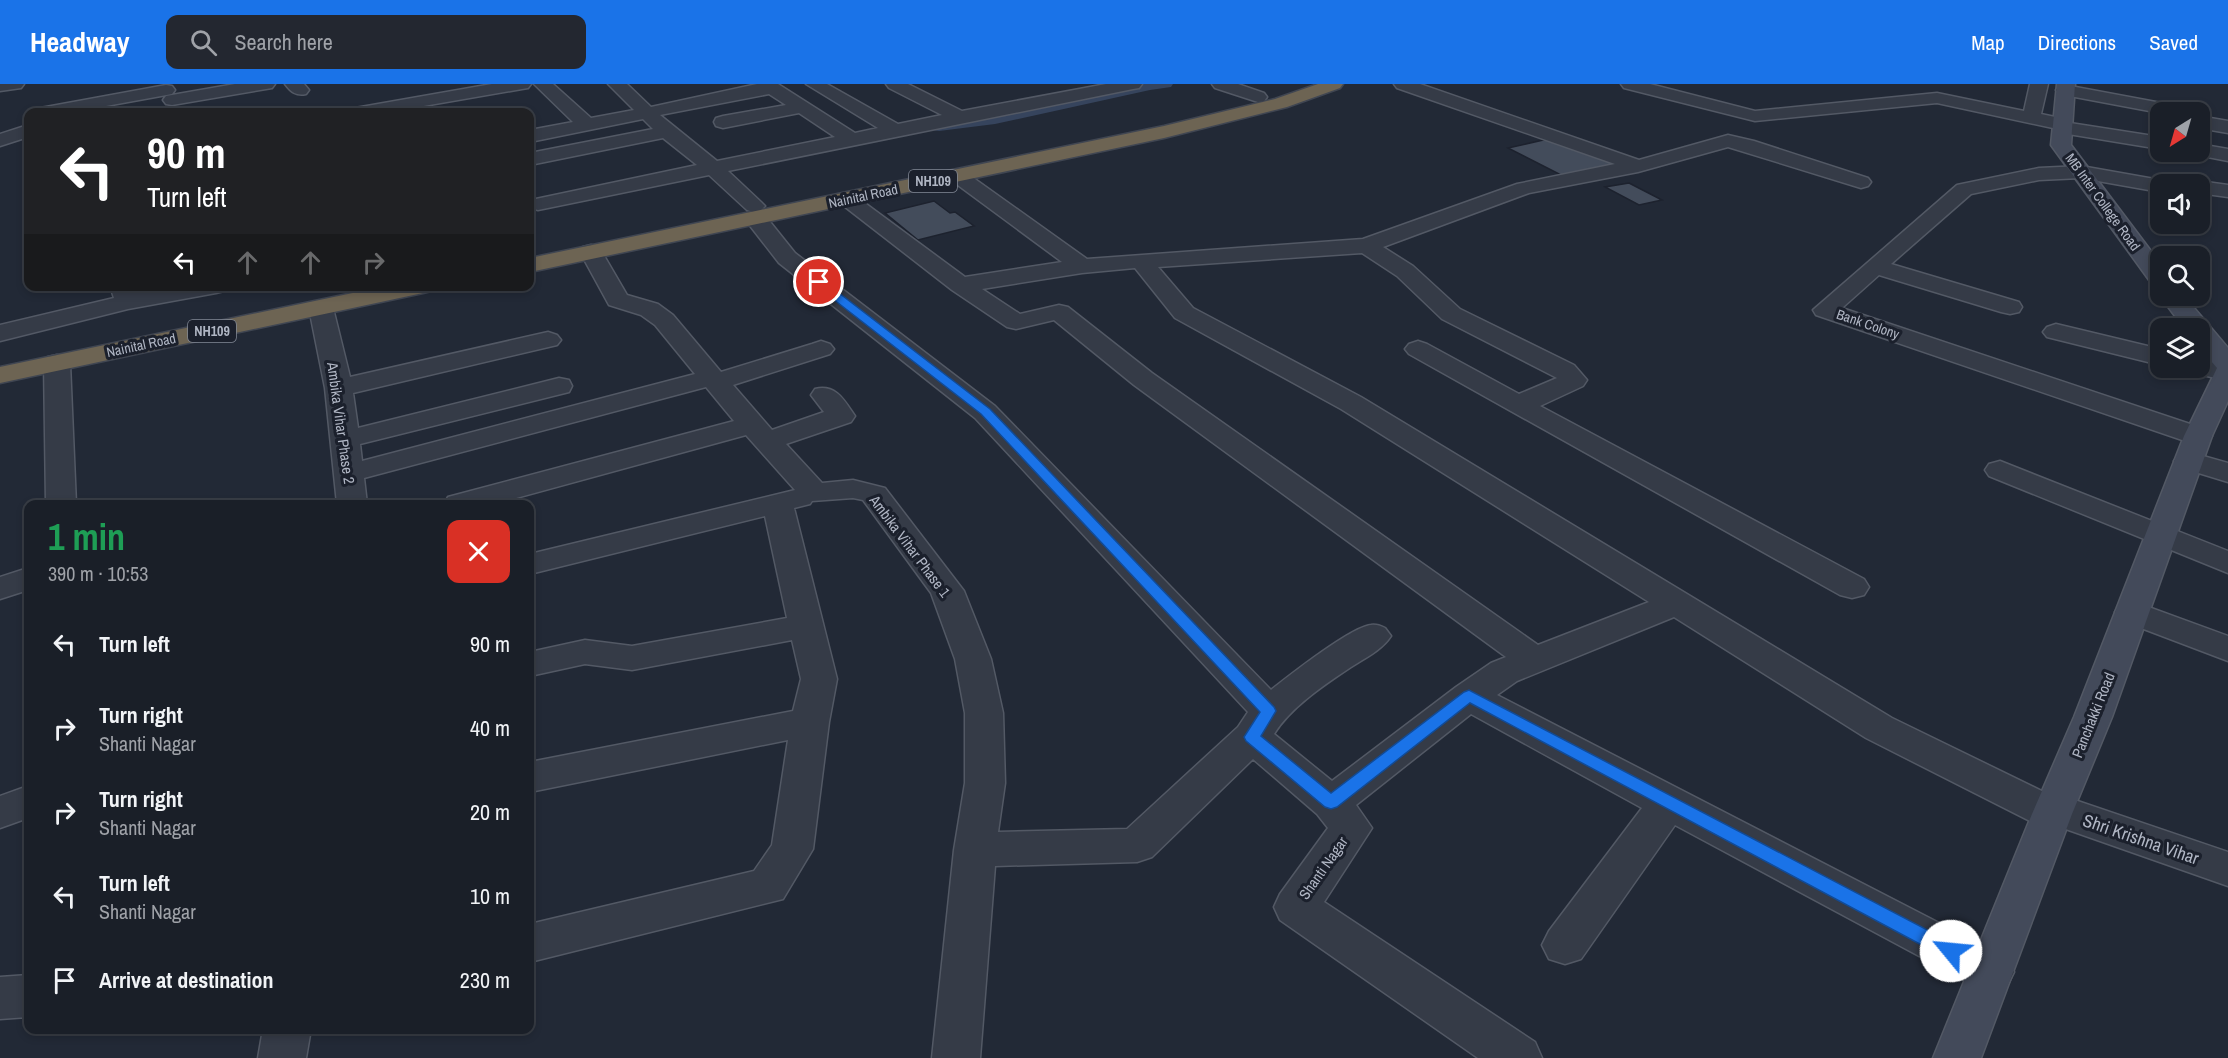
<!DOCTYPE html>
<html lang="en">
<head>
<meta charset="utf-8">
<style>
  body { margin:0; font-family:"Archivo Narrow",sans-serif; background:#232730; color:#f1f3f6; height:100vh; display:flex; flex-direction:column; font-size:22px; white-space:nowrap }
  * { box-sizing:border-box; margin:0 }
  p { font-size:20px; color:#9fa2a8 }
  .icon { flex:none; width:33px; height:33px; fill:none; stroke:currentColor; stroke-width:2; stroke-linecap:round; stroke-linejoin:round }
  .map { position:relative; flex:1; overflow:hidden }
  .side { position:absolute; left:24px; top:416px; width:510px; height:534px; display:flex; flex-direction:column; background:#1a1f28; border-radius:12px; box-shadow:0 3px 9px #0003,0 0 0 2px #383d45 }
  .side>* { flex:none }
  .banner { position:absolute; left:24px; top:24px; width:510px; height:183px; border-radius:12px; box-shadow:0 3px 9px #0003,0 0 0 2px #383d45; background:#202124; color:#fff; overflow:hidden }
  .needle { width:39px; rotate:217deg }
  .fabs { position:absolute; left:2150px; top:18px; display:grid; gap:12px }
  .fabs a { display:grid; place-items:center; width:60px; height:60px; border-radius:12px; background:#1a1f28; box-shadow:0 3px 9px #0003,0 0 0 2px #383d45; font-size:30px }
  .pin { position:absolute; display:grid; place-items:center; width:51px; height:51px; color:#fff; margin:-26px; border:3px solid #fff; border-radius:50%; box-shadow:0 2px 6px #0007 }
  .me { position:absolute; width:66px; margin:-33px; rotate:298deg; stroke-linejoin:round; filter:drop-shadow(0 0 4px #0008) }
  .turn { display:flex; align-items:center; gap:21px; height:126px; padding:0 24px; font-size:27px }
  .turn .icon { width:78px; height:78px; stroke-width:2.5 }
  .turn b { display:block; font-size:42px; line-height:51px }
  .lanes { display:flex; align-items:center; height:57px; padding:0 24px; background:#0003; justify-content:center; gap:30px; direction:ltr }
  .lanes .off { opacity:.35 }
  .round { display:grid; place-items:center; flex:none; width:63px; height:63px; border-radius:12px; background:#232730 }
  .head { display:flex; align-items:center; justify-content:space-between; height:102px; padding:0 24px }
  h1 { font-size:36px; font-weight:700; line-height:45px; color:#1e9e55 }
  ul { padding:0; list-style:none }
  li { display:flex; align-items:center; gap:18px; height:84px; padding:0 24px }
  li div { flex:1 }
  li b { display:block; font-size:22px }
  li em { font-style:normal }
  header { display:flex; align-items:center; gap:36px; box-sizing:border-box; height:84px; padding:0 30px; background:#1a73e8; color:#fff }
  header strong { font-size:28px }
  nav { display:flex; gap:33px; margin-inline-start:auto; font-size:21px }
  .search { width:420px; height:54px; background:#232730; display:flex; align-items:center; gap:15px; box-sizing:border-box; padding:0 21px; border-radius:12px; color:#9fa2a8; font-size:22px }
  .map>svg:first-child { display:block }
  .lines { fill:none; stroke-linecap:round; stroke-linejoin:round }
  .canal { fill:#36445d; fill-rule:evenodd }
  .building { fill:#434c5b; stroke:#1d222e; stroke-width:1.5 }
  .street-casing { stroke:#535965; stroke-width:3 }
  .secondary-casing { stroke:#535965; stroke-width:3 }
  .highway-casing { stroke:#404652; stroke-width:3 }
  .street { fill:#353b47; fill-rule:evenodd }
  .secondary { fill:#434a5a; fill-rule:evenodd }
  .highway { fill:#6d6453; fill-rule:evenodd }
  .route { fill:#1a73e8; stroke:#114b97; stroke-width:1.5 }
  .labels { text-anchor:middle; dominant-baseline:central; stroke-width:6; stroke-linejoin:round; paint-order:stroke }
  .shield { fill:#1b202c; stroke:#838996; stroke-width:1.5 }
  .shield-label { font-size:14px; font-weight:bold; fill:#b0b6c4 }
  .far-street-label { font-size:14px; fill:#b0b6c4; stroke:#1b202c }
  .street-label { font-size:15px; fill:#b0b6c4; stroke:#1b202c }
  .near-street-label { font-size:18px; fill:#b0b6c4; stroke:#1b202c }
</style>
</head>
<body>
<header>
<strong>Headway</strong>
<div class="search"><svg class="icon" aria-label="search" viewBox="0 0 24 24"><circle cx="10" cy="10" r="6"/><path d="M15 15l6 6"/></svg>Search here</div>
<nav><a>Map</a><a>Directions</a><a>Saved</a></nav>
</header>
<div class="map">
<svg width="2228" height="974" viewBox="0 0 2228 974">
  <rect width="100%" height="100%" fill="#222936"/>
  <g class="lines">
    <!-- canal -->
    <path class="canal" d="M1132,0H1173L1171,3L1150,6L995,40L939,47L933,46L930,42L933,38L939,37L995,30Z"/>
  </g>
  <!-- building -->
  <path class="building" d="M1552,54L1620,79L1561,91L1508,64Z
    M1629,99L1662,116L1639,121L1605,103Z
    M934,117L950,129L955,128L974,142L918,156L885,129Z"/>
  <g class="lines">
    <defs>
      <path id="street" d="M0,0H24L21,4L0,7Z
        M235,0H275L272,4L266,5L172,21L166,20L163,16L166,12L172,11Z
        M285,0H304L309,6L306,10C296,12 291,8 285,0Z
        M492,0H531L528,4L522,5L389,28H352L355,24L361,23Z
        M534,0H553L591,34L634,26L608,0H627L651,23L757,0H778L855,49L878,44L806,0H827L898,40L942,31L889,4L886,0H908L962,27L1106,0H1142L1139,4L1133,5L728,87L761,118L765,122L761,126L756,128L763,129L795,169L995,322L1271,606C1290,591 1351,543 1371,541C1376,540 1381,542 1385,544L1391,552C1382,566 1365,574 1351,583C1324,601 1291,623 1274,650L1332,697L1456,603L1491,579L1506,573L1134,301L1054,236L1016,245L1007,243L952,206L840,119L837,115L840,111L847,109L854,111L965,193L1062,178L951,96L948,92L951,88H965L1087,175L1363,155L1517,100L1615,80L1397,4L1394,0H1420L1639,76L1728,51L1754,57L1868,94L1871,98L1868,102L1861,104L1728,63L1638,88L1529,109L1383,163L1413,182L1460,225L1574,281L1587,296L1583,302L1540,322L1864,495L1869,503L1864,511L1852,514L1840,511L1409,270L1405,265L1409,260L1418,257L1427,260L1519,310L1557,294L1442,235L1397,192L1362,169L1158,183L1193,224L1361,313L1892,634L2050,711L2054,709L2228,768V802L2060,743L2052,746L2038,741L1866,654L1674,533L1517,597L1497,611L2007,874L2014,888L2007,902L1991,908L1975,902L1675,741L1581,875L1565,880L1549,875L1542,861L1549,847L1642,724L1471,630L1356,721L1372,744L1324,818L1535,958L1542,974H1478L1280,836L1274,823L1280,810L1328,744L1317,730L1253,675L1152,773L1137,778L995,782L980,974H932L954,766L965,699V629L955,575L931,509L863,416L853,414L812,417L810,420L794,424L837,595L829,638L813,765L783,815L530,878V840L754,787L772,761L788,656L530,708V678L793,627L801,595L792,556L632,586L585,580L530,592V568L585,556L632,562L787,534L765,432L530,490V470L795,406L746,351L494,420H444L448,413L734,337L706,303L364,394L367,420H337L325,304L309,224L312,219L321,217L330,219L333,224L350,293L548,248L557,251L561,256L557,261L353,309L358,344L559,294L569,296L572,302L569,308L360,360L362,377L695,290L655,241L641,231L609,221L580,168L583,163L591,161L599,163L627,211L658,220L673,231L721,288L812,260L821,257L830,260L834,265L830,270L733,301L772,346L824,328L811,311L815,305C836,300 844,316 855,332L851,338L786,360L822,399L853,396L885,404L964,507L991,575L1003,629L1005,699L998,748L1127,745L1238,643L1248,628L975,334L779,179L744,134L747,129L753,128L747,126L709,91L538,126L531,124V116L697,81L663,54L530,81V69L653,45L643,35L530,58V46L573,38ZM769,10L786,21L723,32L716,34L714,38L716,42L723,44L799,29L835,53L717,77L660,31ZM1135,184L1175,234L1341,325L1649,518L1538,561L1152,289L1068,223L1059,221L1020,230L982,205L1082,189Z
        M1212,0H1238L1264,9L1267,13L1264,17L1258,18L1215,4Z
        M1621,0H1650L1755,27L1937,9L2024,27L2030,0H2048L2041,30L2069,36L2070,39L2160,53V65L2062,49L2053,44L1937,19L1755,37L1624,4Z
        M166,1L172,2L175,6L172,10L73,28H37L40,24L46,23Z
        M2065,1L2172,21L2178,22L2181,28L2160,29L2059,10L2056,6L2059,2Z
        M2199,32L2228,37V49L2199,44Z
        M28,41V53L0,62V50Z
        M2199,60L2228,65V77L2192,70L2190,68H2199Z
        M2081,82L2160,96L2169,100H2160V108L2081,94L2039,96L1971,110L1891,180L2019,218L2022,223L2019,228L2010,230L2001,228L1879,191L1842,224L2208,346L2212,352L2208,358L2198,361L2188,358L1816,231L1813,226L1957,101L2039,84Z
        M2199,97L2228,101V113L2199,109V100H2190Z
        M110,202H134L137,209L174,202H228L224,207L216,209L128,225L0,257V241L114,214Z
        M2056,240L2160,265V281L2047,253L2043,248L2047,243Z
        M57,271L66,273L70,279L76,420H46L44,279L48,273Z
        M2199,274L2228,281V297L2190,288L2187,284H2199Z
        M2189,368L2228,379V398L2179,383L2174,377L2179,371Z
        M2000,377L2228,467V489L1989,392L1985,386L1989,380Z
        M28,484V506L0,515V493Z
        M2132,517L2228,552V577L2120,536L2115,528L2120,520Z
        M28,702V734L0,744V712Z
        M28,891V933L0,935V893Z
        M263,945H311L306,974H258Z"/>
      <path id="secondary" d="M2057,0H2075L2071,61L2160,179V202L2152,200L2051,61Z
        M2160,212H2184L2228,264V317L2212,352L2112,633L2072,730L1981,974H1933L2032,730L2074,633L2184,352L2217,284L2199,263V244H2184Z"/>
      <path id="highway" d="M1318,0H1343L1340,4L1287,23L1164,54L530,188V174L1164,42L1275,15Z
        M386,202H435L431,207L423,209L0,299V283Z"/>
    </defs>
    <!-- street casing -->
    <use href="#street" class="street-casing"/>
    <!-- secondary casing -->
    <use href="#secondary" class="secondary-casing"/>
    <!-- highway casing -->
    <use href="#highway" class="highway-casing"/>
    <!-- street -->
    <use href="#street" class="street"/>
    <!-- secondary -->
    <use href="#secondary" class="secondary"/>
    <!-- highway -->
    <use href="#highway" class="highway"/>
  </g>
  <!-- route -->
  <path class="route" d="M815,196H822L990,325L1274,623L1276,627L1261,652L1331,709L1464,608L1469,606L1958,862L1960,867L1958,873L1951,875L1944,873L1470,619L1337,723L1331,725L1325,723L1246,657L1244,653L1260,628L981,330L815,201Z"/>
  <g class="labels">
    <!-- shield labels -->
    <g class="shield">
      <rect x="909" y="86" width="48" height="22" rx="4.5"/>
      <rect x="188" y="236" width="48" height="22" rx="4.5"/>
    </g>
    <g class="shield-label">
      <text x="933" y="97">NH109</text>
      <text x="212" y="247">NH109</text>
    </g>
    <!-- far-street labels -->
    <g class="far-street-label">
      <text transform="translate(863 112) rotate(-12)">Nainital Road</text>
      <text transform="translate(2103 118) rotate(54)">MB Inter College Road</text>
      <text transform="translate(1868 240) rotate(19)">Bank Colony</text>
      <text transform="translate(141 261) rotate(-12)">Nainital Road</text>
    </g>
    <!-- street labels -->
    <g class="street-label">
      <text transform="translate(341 339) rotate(82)">Ambika Vihar Phase 2</text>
      <text transform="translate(910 462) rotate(53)">Ambika Vihar Phase 1</text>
      <text transform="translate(2093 631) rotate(-68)">Panchakki Road</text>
      <text transform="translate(1323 784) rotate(-55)">Shanti Nagar</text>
    </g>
    <!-- near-street labels -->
    <g class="near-street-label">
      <text transform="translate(2141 755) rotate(19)">Shri Krishna Vihar</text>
    </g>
  </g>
</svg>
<div class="fabs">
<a><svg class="needle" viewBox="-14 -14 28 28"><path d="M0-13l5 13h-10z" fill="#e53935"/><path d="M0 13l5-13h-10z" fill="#9fa2a8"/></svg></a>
<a><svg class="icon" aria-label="sound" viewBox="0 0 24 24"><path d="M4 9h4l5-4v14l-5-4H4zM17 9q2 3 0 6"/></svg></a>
<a><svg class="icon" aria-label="search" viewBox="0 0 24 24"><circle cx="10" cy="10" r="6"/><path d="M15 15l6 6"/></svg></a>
<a><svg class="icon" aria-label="layers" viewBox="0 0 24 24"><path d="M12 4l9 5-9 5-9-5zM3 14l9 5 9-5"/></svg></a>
</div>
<div class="pin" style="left:819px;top:198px;background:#d93025"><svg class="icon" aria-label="arrive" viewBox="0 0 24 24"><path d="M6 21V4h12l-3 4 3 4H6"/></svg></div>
<svg class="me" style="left:1951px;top:867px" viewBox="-20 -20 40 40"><circle r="19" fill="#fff"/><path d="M0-13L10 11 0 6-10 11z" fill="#1a73e8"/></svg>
<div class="banner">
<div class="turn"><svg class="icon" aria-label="left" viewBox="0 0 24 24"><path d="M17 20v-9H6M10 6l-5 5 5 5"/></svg><div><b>90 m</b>Turn left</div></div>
<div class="lanes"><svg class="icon" aria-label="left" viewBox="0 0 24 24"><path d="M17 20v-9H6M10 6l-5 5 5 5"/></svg><svg class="icon off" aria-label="ahead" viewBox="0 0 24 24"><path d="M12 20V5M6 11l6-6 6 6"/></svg><svg class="icon off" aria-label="ahead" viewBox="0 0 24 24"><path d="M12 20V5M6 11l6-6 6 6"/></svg><svg class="icon off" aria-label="right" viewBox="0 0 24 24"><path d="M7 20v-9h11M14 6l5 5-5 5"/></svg></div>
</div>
<section class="side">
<div class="head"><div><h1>1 min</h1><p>390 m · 10:53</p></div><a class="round" style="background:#d93025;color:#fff"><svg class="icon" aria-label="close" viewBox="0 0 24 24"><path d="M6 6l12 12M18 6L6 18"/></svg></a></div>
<ul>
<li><svg class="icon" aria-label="left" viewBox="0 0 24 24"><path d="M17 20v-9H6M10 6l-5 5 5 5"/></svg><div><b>Turn left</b></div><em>90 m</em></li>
<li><svg class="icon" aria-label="right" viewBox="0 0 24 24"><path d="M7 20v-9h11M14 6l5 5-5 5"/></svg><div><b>Turn right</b><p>Shanti Nagar</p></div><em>40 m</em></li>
<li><svg class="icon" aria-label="right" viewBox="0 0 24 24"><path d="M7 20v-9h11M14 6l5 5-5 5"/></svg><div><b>Turn right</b><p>Shanti Nagar</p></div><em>20 m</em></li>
<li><svg class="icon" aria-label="left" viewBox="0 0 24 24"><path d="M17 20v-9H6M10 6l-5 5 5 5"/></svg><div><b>Turn left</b><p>Shanti Nagar</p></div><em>10 m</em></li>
<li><svg class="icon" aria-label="arrive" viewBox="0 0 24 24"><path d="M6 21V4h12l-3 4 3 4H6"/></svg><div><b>Arrive at destination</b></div><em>230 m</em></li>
</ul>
</section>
</div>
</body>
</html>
